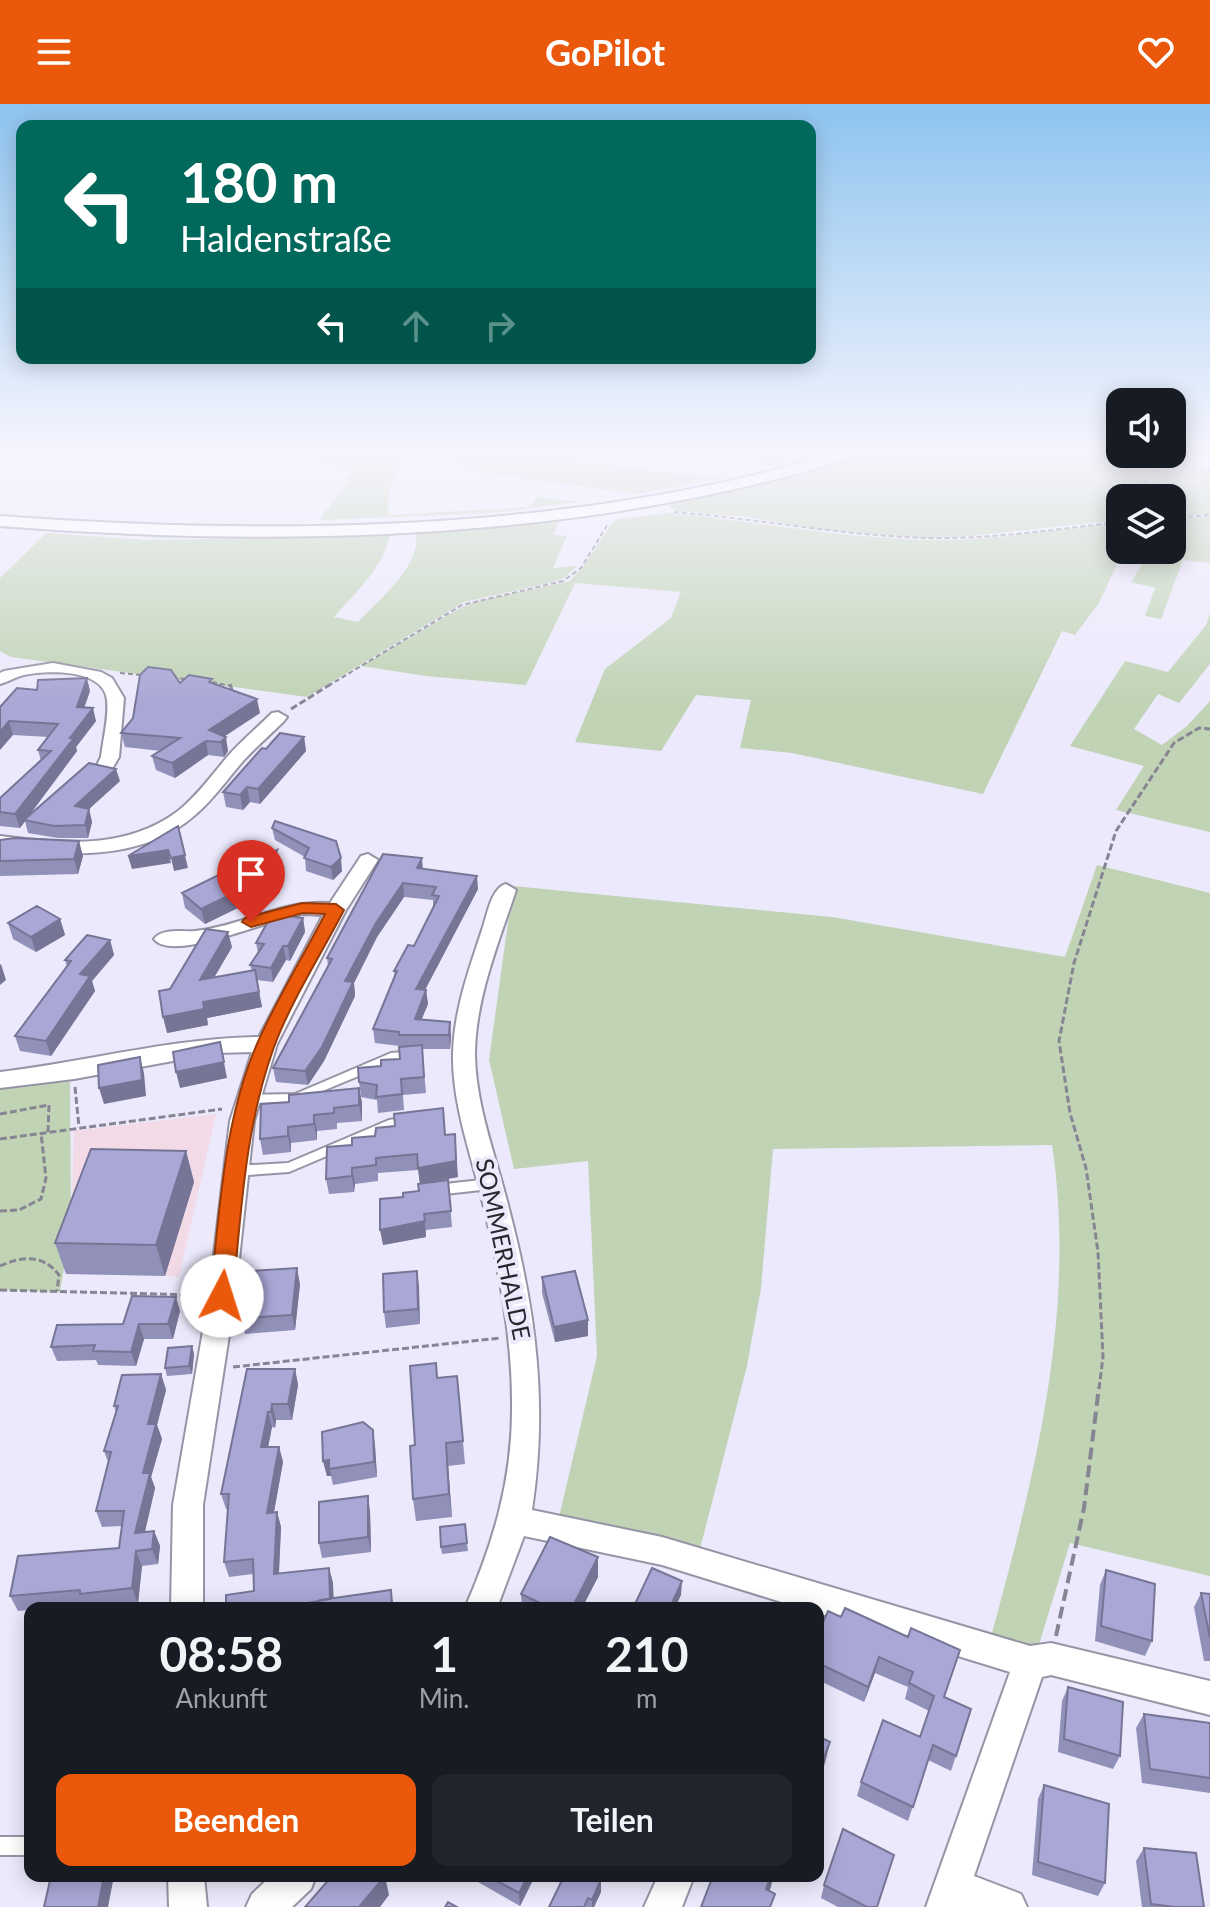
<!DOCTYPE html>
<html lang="de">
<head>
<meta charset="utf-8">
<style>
  body { margin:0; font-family:Lato,sans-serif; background:#20242c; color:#f1f3f6; height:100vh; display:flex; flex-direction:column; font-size:30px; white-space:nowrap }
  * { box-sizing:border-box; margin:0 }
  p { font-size:26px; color:#9ea1a6 }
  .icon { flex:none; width:44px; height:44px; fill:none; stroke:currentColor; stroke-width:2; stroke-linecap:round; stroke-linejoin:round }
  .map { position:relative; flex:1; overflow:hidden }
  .side { position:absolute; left:24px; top:1498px; width:800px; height:280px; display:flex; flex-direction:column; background:#171b24; border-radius:16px; box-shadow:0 4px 20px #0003 }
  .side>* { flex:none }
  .hud { position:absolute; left:16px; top:16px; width:800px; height:244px; border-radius:16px; box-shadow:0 4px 20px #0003; background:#00695c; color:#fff; overflow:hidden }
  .tools { position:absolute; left:1106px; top:284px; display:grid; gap:16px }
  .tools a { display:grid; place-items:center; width:80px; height:80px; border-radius:16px; background:#171b24; box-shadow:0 4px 20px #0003; font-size:40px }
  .pin { position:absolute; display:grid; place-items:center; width:68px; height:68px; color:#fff; margin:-82px -34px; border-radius:50% 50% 50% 0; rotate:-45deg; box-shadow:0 0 8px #0007 }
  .pin .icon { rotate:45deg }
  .me { position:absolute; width:88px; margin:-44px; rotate:5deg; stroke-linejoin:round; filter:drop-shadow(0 0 6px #0008) }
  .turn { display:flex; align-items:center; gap:28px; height:168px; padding:0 32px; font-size:36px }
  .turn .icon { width:104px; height:104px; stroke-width:2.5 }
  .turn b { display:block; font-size:56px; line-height:68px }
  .lanes { display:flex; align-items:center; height:76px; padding:0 32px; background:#0003; justify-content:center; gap:40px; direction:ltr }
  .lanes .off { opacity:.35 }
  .eta { display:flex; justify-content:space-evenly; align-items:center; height:136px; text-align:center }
  .eta b { font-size:48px; font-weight:700; line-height:56px }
  .action { display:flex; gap:16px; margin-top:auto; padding:16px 32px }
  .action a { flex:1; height:92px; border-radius:16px; background:#ea580c; color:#fff; font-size:32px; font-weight:700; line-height:92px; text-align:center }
  .action a+a { background:#20242c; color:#f1f3f6 }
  header { display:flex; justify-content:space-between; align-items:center; height:104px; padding:0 32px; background:#ea580c; color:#fff; font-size:36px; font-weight:700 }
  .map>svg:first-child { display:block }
  .education { fill:#f2dae6 }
  .green { fill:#c0d3b5 }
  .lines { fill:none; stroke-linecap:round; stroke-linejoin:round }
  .service-casing { stroke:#9694a5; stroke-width:4 }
  .minor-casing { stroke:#9694a5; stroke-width:4 }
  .tertiary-casing { stroke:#9694a5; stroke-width:4 }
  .path-far2 { stroke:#878592; stroke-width:2; stroke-dasharray:5 3; stroke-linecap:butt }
  .path-far1 { stroke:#878592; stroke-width:3; stroke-dasharray:7 3; stroke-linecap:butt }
  .path { stroke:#878592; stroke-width:4; stroke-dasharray:12 6; stroke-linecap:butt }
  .service { fill:#fff; fill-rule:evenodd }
  .minor { fill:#fff; fill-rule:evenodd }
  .tertiary { fill:#fff; fill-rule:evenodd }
  .wall { fill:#9190b8 }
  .shaded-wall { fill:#767596 }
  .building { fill:#a9a7d6; stroke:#767596; stroke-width:2 }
  .route { fill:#ea580c; stroke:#983908; stroke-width:2 }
  .labels { text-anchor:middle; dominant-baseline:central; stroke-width:8; stroke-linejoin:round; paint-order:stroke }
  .street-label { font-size:24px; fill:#28272e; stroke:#ece9fc }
</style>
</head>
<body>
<header><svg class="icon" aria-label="menu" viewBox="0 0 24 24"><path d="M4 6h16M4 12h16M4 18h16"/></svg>GoPilot<svg class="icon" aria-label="heart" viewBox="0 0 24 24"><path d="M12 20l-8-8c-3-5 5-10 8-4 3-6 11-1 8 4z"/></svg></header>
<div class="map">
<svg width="1210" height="1803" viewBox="0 0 1210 1803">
  <rect width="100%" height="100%" fill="#ece9fc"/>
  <!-- education -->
  <path class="education" d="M216,1010L179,1173L165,1172L71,1122L74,1027Z"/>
  <!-- green -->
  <path class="green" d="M275,348H309L306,351L313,353L319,348H406C395,369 385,387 389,411L530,403L537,393L579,398L492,409L320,416L354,367Z
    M417,348H542L614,359L613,363L723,374L636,390L487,369Z
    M706,348H826L772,363Z
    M863,348H1120L1210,369V410L1172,412V394H1120V416L960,433L926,434L821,426L748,413L676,407L669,402L672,398L765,378Z
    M670,409C759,418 848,435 937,436C998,437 1059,424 1120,419V446H1172V415L1210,412V459L1183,456L1161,515L1145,512L1155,484L1131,478L1145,456H1119L1099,499L1075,531L1062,527L983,690L792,649L740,644L751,596L696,591L661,647L575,638L605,565L671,514L681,488L575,479L526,581L426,572L361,562L460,504L478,497L570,477L583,463L611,420L617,415Z
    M559,418L553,431L567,432L553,464L577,462L564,474L549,479L464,498L307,593L11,553L0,547V474L46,429L144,436L390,432C382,465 356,488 334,513L358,518C378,496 421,463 416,430Z
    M0,420L208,432L416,428L339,432L166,434L0,424Z
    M1210,509V560L1179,599L1158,590L1134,625L1162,641L1187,622L1210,597V728L1116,706L1144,662L1070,642L1125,557L1168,568L1206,521Z
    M1097,761L1210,789V1472L1070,1439L1038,1544L1025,1545L992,1529C1035,1371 1077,1206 1052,1041L773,1045L761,1184L747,1262L700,1445L559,1413L597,1252L588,1057L514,1065L489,956L513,782L832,813L1065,853Z
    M70,978L71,1122L60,1188L0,1186V982Z"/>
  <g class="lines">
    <defs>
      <path id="service" d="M415,947L421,951L419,954L397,956L296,998L248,999L244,998L242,995L244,992L248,991L295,990L391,949Z
        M409,1013L413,1014L415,1017L413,1020L395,1023L289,1068L235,1072L231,1070L229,1067L231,1064L235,1062L288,1059L389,1016Z
        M490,1075L494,1077L496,1080L494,1083L490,1085L436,1091L432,1089L430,1086L432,1083L436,1081Z
        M0,1733H30V1751H0Z"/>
      <path id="minor" d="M53,559L101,568L112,574L124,594L119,653L112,665H100L97,661L101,653C103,635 109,613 107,596C104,564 46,566 24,571C15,573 8,578 0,580V569L4,567Z
        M278,608L287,613L284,617C271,630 257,642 244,656C228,674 214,695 195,711C142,758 65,752 0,744V732C61,740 126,746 178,707C197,692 212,671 228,652C241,637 257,624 272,609Z
        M368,750L378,756L346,806L277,940L254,1017L235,1192L203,1401V1504H171L173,1401L209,1192L230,1017L252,948L217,949L74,975L0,984V968C86,958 172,934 259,933L323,811C317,811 310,810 304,810C275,812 173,860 154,835C162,824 182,828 195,827C243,822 279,796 330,799L361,752Z
        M506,780L516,786C499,838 475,895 475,951C476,1004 497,1055 509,1105C536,1208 548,1300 532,1406L662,1433L1030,1542L1051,1539L1210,1577V1611L1051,1571L1042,1573L974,1772L1021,1790L1027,1803H926L1010,1568L818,1509V1504H801L662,1461L524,1432L497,1504H465C493,1440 512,1377 512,1306C513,1233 498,1161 481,1091C469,1045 452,997 453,949C454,907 469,865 482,826C487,812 491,784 506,780Z
        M168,1772H204L207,1803H169Z
        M271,1772H316L311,1785L292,1803H246L252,1790Z
        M658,1772H694L682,1803H644Z"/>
      <path id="tertiary" d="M839,348H864L862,351C585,438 287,444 0,422V412C273,432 576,429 839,348Z"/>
    </defs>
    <!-- service casing -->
    <use href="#service" class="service-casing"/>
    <!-- minor casing -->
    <use href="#minor" class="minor-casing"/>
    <!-- tertiary casing -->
    <use href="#tertiary" class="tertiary-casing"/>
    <!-- path-far2 -->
    <path class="path-far2" d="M1137,350L1210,367
      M1131,390L1169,357
      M674,408C760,415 844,432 930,434C994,435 1057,425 1120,418
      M1172,414L1210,411
      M120,569L141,571
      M172,574L188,575
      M212,578L231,582
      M328,582L462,501L563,477L581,464L609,418"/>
    <!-- path-far1 -->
    <path class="path-far1" d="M230,580L233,589
      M291,605L331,580
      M75,983L79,1023
      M0,1010L49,1001L48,1028
      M0,1035L222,1005
      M0,1107L19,1106L41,1095L46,1074L41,1029
      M0,1162C22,1152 43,1150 59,1171L57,1187
      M0,1186L200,1191
      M233,1263L500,1234
      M1099,1285L1103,1253L1098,1148L1086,1064L1070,1009L1059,937L1074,859L1116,727L1174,639L1199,624L1210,625"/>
    <!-- path -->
    <path class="path" d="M1056,1532L1084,1404L1099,1283"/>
    <!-- service -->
    <use href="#service" class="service"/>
    <!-- minor -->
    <use href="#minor" class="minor"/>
    <!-- tertiary -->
    <use href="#tertiary" class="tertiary"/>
  </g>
  <!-- wall -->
  <path class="wall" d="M180,579L213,580L260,609L224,632L228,647L224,653L208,651L175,674L156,666L152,652L161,647L125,643L121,629L133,614Z
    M37,586L90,587L84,603L96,617L76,643L77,647L27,714L120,677L89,705L92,718L88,734H58L28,729L25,717L20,724L0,722V694L41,657L38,646L49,633L13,631L0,603Z
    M304,633L306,647L260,700L250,698L243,706L226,703L223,688L266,645Z
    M275,717L342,767L333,776L306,767L305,753L275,736L272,724Z
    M0,736L83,752L78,770L0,772Z
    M383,750L478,785L425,886H426L428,900L421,916L451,932L450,945H422L426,989L403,991L404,1006L378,1009L377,996L361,993L359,978L381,962L400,955V942L375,939L373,925L395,873L394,867L414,842L433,804V796L404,793L377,833L354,879L355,892L324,957L308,981L276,978L273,964L328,862L327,854Z
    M256,756L279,761L262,792L205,820L185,804L182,789L233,764L232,759Z
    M303,814L305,828L290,857L286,856L273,878L257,876L262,903L207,914L208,921L167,929L170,885L232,843L214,874L252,867L250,861L258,849L256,839Z
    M60,815L65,831L36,848L13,835L8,819Z
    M110,836L114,851L92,877L95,887L51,952L20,947L15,932L67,863L65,856Z
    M359,984L362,999V1017L337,1019V1025L317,1027V1036L291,1039V1048L263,1051L260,1035L289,998Z
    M445,1031L458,1073L420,1080L418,1066L378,1069V1077L355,1080L354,1088L329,1090L326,1075L352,1041Z
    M186,1047L194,1078L165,1172L66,1170L55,1139Z
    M448,1076L452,1123L426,1126V1133L383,1141L403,1093Z
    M417,1167L420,1220L386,1224L384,1208Z
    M542,1173L588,1232L555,1238L542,1189Z
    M300,1180L295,1226L245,1230L241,1214Z
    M180,1207L173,1235H144L136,1262L98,1261L96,1256L57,1257L51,1243L123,1220Z
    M192,1242L194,1250L192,1270L167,1272L165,1264Z
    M247,1265H295L298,1281L292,1316H276L275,1324L272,1323L268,1343H279L283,1358L274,1408H277L281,1423L279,1470L329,1464L333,1479V1494L391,1486L394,1504H226L254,1487L253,1470L229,1473L224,1458L228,1405H226L221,1390Z
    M161,1270L166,1286L157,1321L162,1335L151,1373L155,1384L145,1428L154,1427L160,1442L158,1460L142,1462L138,1499L96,1504H86L85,1501L52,1504H30V1506L18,1507L10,1492L119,1444L122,1422L102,1423L96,1407L108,1358L104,1347L116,1308L114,1302Z
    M457,1272L465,1360L448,1362L452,1413L416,1417L413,1395L415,1341L438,1274Z
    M373,1326L375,1342L377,1373L333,1381L331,1372H327L323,1357Z
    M370,1407L371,1448L322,1454L319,1439Z
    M465,1420L468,1447L442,1450L441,1443Z
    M598,1453V1473L582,1504H522L521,1490Z
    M1106,1466L1152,1537L1145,1552L1095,1537L1100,1481Z
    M1201,1489L1210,1490V1557H1204L1194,1503Z
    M841,1513L945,1593L971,1605L951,1667L928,1656L908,1717L857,1692L861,1678L920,1633L929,1607L905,1595L908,1583L875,1569L864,1598L818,1576V1530Z
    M1068,1583L1120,1652L1113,1665L1058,1648L1062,1597Z
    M1144,1610L1210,1619V1689L1142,1679L1136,1624Z
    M1044,1681L1105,1779L1098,1792L1032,1771L1038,1695Z
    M1144,1744L1204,1803H1142L1136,1757Z
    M477,1772H535L520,1802L478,1778Z
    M824,1781L877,1803H838L821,1794Z
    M601,1788L594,1803H549Z"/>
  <!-- shaded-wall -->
  <path class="shaded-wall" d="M87,574L90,587L80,616L77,603Z
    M257,595L260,609L216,638L209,626Z
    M93,604L96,617L76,643L77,647L20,724L15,710L70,634Z
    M9,617L13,631L0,646V628Z
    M226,633L228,647L224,653L221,638Z
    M304,633L306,647L260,700L258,685Z
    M206,637L208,651L175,674L172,659Z
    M116,665L120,677L89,705L92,718L88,734L85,721L75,702Z
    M247,683L250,698L243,706L240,691Z
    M79,737L83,752L78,770L74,755Z
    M168,746L171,759L132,765L128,752Z
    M277,746L279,761L262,792L205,820L201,805Z
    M185,751L188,764L174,767L171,754Z
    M341,754L342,767L333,776L331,763Z
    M422,754L423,767L417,764Z
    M477,772L478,785L418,899L416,885Z
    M403,779L404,793L377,833L354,879L355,892L324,957L308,981L305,967L345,877L376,819Z
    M303,814L305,828L290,857L288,842Z
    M60,815L65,831L36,848L31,833Z
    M228,828L232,843L203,892L200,876Z
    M110,836L114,851L92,877L95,887L51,952L46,937L80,870Z
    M283,842L286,856L273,878L271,864Z
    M1,860L6,876L0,881V861Z
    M426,886L428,900L416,929L415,915Z
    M259,888L262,903L207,914L208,921L167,929L163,913L203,898Z
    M450,918L451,932L450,945L449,931Z
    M220,938L227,974L180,984L176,968Z
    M140,953L144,969L146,992L104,1000L99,984Z
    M359,984L362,999V1017L359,1001Z
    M314,1011L317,1027V1036L314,1020Z
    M288,1023L291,1039V1048L288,1032Z
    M455,1030L458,1073L420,1080L418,1064Z
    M186,1047L194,1078L165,1172L156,1141Z
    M352,1064L355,1080L354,1088L352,1072Z
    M424,1110L426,1133L383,1141L380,1126Z
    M297,1164L300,1180L295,1226L292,1211Z
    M417,1167L419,1182L420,1220L418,1205Z
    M176,1193L180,1207L173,1235L168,1220Z
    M588,1216V1232L555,1238L554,1223Z
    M139,1220L144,1235L136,1262L131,1248Z
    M192,1242L194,1250L192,1270L189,1262Z
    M295,1265L298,1281L292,1316L288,1300Z
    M161,1270L166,1286L157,1321L162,1335L151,1373L155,1384L141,1444L135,1429L148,1320Z
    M272,1300L276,1316L275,1324L271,1308Z
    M268,1308L272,1323L265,1358L261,1343Z
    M373,1326L375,1342L377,1373L374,1358Z
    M446,1339L448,1362L452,1413L449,1390Z
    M279,1343L283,1358L271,1424L267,1409Z
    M329,1356L331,1372H327L323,1357Z
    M368,1392L370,1407L371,1448L368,1433Z
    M277,1408L281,1423L278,1485L274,1470Z
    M154,1427L160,1442L158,1460L152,1445Z
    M136,1447L142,1462L138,1499L132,1484Z
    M598,1453V1473L582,1504H572Z
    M329,1464L333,1479L334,1504L330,1495Z
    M682,1477L681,1491L675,1504H670Z
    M879,1553L875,1569L864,1598L868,1583Z
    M830,1638L825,1659L818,1678V1669Z
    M104,1772H114L108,1803H98Z
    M385,1772L389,1791L380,1803H359Z
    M528,1772H535L520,1802L519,1789Z
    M771,1772H773L771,1783L763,1803L766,1785Z
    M601,1775V1788L594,1803H592V1796Z"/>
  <!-- building -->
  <path class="building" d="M148,563L171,566L180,579L189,571L212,575L209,578L257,595L209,626L226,633L221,638L206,637L172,659L152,652L180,634L121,629L133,614L140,571Z
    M87,574L77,603L93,604L70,634H74L15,710L0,708V694L51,647L38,646L58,620L9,617L0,628V603L17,584L37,586L38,576Z
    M280,629L304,633L258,685L247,683L240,691L223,688L262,644L266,645Z
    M89,659L116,665L75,702L89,705L85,721L54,722L24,716Z
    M275,717L336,737L341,754L331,763L304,754L309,744L272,724Z
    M178,722L185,751L171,754L168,746L128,752Z
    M15,734L79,737L74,755L0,757V736Z
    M277,746L259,777L201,805L182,789L237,762L232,759L249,750L256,756Z
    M383,750L422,754L417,764L477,772L416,885L426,886L415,915L450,918L449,931H399V928L373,925L397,867H394L408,841L414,842L439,792L432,791L436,783L403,779L376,819L345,877L353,878L322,943L305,967L273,964L332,855L327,854Z
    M37,802L60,815L31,833L8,819Z
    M272,810L303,814L288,842H283L271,864L250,861L264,840L256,839Z
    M206,825L228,828L200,876L255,866L259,888L203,898L204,905L163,913L159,887L170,885Z
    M87,831L110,836L80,870L90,872L46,937L15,932L71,857L65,856Z
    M220,938L224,958L176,968L173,948Z
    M422,941L424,973L401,975L402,990L376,993L377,981L359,978L358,964L381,962V956L400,955L399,943Z
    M140,953L142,976L99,984L98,961Z
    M359,984V1001L334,1004V1009L314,1011V1020L288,1023V1032L260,1035L261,1000L289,998V991Z
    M443,1004L445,1031L455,1030L456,1057L418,1064L417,1050L376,1054V1061L352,1064V1072L326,1075L327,1043L352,1041V1034L375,1032L376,1024L395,1022L394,1010Z
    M91,1045L186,1047L156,1141L55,1139Z
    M448,1076L451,1107L424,1110L425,1117L380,1126V1095L403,1093V1089L419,1087L418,1080Z
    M297,1164L292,1211L241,1214L245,1183L249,1182L252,1167Z
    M417,1167L418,1205L384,1208L383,1170Z
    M575,1167L588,1216L554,1223L542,1173Z
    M132,1192L176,1193L168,1220H139L131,1248L93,1247L95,1241L51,1243L57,1221L123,1220Z
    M192,1242L189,1262L165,1264L168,1244Z
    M436,1259L437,1274L457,1272L463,1337L446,1339L449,1390L413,1395L410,1342L415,1341L410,1262Z
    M247,1265H295L288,1300H272L271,1308H268L261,1343H279L267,1409L277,1408L274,1470L329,1464L330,1495L279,1504H226V1491L254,1487L253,1455L224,1458L229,1390H221Z
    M161,1270L148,1320H156L143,1369H150L135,1429L154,1427L152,1445L136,1447L132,1484L80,1490V1486L10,1492L18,1452L119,1444L124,1407H96L111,1348L104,1347L118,1302H114L122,1271Z
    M363,1318L373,1326L374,1358L329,1365V1356L323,1357L322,1328Z
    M368,1392V1433L319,1439V1398Z
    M465,1420L467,1439L441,1443L440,1423Z
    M550,1433L598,1453L572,1504H543L544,1501L521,1490Z
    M652,1464L682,1477L670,1504H644L635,1500Z
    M1106,1466L1155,1480L1152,1537L1101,1522Z
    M391,1486L392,1504H321L320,1496Z
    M1201,1489L1210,1490V1534Z
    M845,1504L908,1533L911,1524L960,1546L944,1593L971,1605L956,1652L933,1641L913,1703L861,1678L883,1616L920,1633L934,1592L909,1579L913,1568L879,1553L868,1583L818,1559V1530L828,1507L841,1513Z
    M1068,1583L1123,1598L1120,1652L1064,1635Z
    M1144,1610L1210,1619V1674L1150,1665Z
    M818,1632L830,1638L818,1669Z
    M1044,1681L1109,1700L1105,1779L1038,1758Z
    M843,1725L894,1751L877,1803H867L824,1781Z
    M1144,1744L1196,1749L1204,1803H1175L1151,1800Z
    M51,1772H104L98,1803H44Z
    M332,1772H385L359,1803H305Z
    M488,1772H528L519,1789Z
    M564,1772H595L601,1775L592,1796L588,1794L584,1803H549Z
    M713,1772H771L766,1785L775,1790L770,1803H701Z
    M448,1798L457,1803H445Z"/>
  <!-- sky -->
  <linearGradient id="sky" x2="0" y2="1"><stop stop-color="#8ec4ef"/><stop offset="0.58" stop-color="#f6f5fe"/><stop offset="1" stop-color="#f6f5fe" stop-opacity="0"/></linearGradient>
  <rect width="1210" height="600" fill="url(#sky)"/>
  <!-- route -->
  <path class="route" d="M302,799L336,800L344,806C322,849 291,897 274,943C245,1023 241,1108 233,1192L229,1198L222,1201L214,1198L210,1192C220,1108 223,1018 257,940C276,896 303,853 325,810L303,809L251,823L242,818L245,814Z"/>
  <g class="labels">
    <!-- street labels -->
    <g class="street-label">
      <text transform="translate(504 1145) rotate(78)">SOMMERHALDE</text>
    </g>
  </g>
</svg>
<div class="tools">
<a><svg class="icon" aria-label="sound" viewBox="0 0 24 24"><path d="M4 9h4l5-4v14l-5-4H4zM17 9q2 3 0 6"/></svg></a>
<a><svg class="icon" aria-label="layers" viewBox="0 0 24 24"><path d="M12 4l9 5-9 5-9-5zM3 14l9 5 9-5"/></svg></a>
</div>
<div class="pin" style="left:251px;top:818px;background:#d93025"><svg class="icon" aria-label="arrive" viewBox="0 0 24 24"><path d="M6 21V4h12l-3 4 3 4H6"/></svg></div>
<svg class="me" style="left:222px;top:1192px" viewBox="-20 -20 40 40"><circle r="19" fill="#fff"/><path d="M0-13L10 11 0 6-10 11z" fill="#ea580c"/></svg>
<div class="hud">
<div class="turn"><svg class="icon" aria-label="left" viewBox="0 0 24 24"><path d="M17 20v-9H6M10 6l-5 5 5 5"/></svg><div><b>180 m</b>Haldenstraße</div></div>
<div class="lanes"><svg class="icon" aria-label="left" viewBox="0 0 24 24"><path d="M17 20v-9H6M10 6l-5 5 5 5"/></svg><svg class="icon off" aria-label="ahead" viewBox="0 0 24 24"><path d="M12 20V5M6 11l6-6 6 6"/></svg><svg class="icon off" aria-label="right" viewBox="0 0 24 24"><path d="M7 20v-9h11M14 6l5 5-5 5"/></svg></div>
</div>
<section class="side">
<div class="eta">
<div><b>08:58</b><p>Ankunft</p></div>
<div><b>1</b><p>Min.</p></div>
<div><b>210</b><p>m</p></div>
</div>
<div class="action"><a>Beenden</a><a>Teilen</a></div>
</section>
</div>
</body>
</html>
